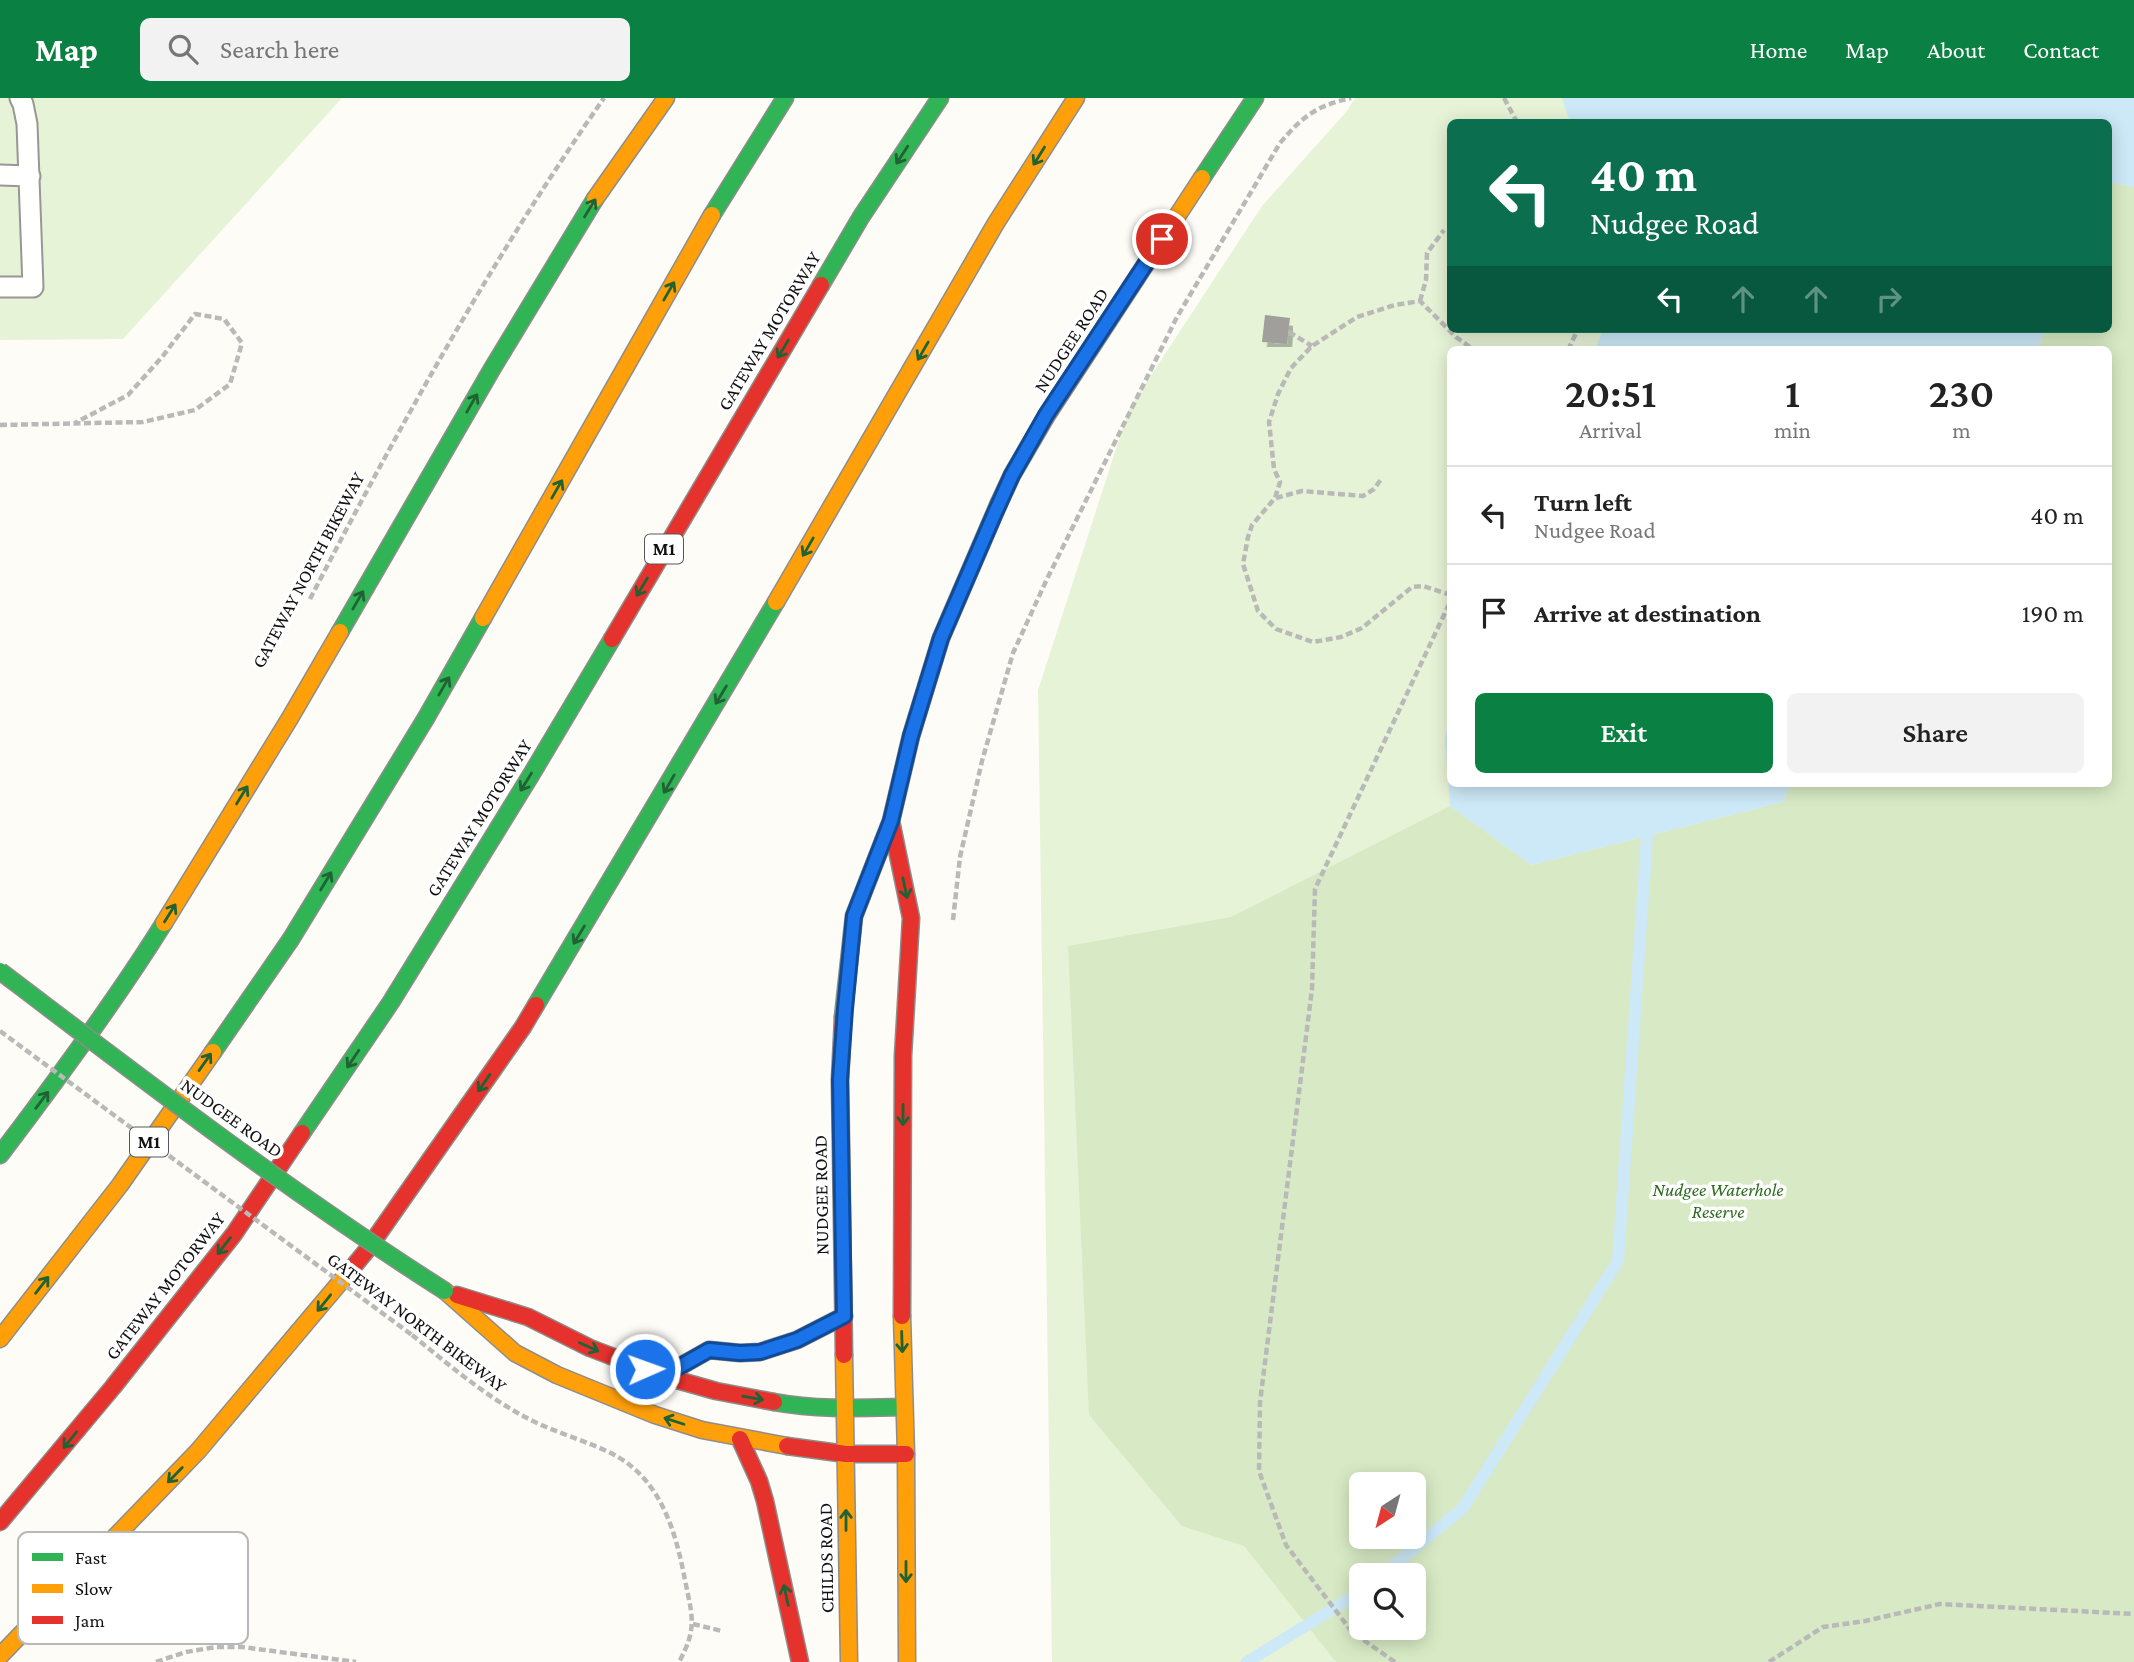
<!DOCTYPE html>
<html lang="en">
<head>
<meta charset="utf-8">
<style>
  body { margin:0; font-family:"Crimson Pro",serif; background:#f2f2f2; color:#222; height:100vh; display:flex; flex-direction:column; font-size:26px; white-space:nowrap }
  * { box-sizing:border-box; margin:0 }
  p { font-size:23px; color:#767676 }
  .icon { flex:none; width:38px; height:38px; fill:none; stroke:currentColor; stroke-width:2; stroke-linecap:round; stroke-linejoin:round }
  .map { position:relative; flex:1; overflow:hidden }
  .side { position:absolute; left:1447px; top:248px; width:665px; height:441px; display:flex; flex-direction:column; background:#fff; border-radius:10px; box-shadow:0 4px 18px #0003 }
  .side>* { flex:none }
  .guide { position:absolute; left:1447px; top:21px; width:665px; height:214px; border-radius:10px; box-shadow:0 4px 18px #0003; background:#0b6e4f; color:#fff; overflow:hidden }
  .needle { width:46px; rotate:216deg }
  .tools { position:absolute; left:1349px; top:1374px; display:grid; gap:14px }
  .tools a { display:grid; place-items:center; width:77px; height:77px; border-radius:10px; background:#fff; box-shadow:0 4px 18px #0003; font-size:35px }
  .pin { position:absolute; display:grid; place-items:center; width:60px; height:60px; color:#fff; margin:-30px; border:4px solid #fff; border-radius:50%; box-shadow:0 2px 7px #0007 }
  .me { position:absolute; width:77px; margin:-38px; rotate:88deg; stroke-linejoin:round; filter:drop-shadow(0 0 5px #0008) }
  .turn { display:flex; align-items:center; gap:24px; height:147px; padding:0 28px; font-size:32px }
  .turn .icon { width:91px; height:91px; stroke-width:2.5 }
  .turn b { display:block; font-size:49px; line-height:60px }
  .lanes { display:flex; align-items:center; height:66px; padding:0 28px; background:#0003; justify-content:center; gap:35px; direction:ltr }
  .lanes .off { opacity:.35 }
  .eta { display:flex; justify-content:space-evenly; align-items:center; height:119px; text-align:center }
  .eta b { font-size:42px; font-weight:600; line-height:49px }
  .cta { display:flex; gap:14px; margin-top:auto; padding:14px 28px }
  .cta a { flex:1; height:80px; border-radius:10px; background:#0b8043; color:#fff; font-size:28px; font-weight:600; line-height:80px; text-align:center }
  .cta a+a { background:#f2f2f2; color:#222 }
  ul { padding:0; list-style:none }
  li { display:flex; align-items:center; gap:21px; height:98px; padding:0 28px; border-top:2px solid #e0e0e0 }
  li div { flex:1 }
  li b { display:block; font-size:26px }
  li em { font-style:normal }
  header { display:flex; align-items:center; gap:42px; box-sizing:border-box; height:98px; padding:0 35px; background:#0b8043; color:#fff }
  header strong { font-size:33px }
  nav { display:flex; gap:38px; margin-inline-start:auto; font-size:24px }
  .search { width:490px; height:63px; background:#f2f2f2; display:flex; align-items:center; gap:18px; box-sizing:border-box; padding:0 24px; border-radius:10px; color:#767676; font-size:26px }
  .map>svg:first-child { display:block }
  .green { fill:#e7f3d7; fill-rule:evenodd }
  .forest { fill:#d8eac5; fill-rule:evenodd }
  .water { fill:#cde8f7 }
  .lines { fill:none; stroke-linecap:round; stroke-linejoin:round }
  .stream { stroke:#cde8f7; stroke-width:12 }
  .building { fill:#a19f9c; filter:url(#shadow) }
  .lane-casing { stroke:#979795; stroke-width:23 }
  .fast-casing { stroke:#8e8d8b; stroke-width:19 }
  .slow-casing { stroke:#8e8d8b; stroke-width:19 }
  .jam-casing { stroke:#8e8d8b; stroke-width:19 }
  .path { stroke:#b9b9b8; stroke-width:4.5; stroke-dasharray:7 3.5; stroke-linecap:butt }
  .lane { stroke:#fffffe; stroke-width:19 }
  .fast { stroke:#30b455; stroke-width:16 }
  .slow { stroke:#ff9f0a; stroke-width:16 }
  .jam { stroke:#e5322d; stroke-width:16 }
  .fast-bridge-casing { stroke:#8e8d8b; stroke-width:19; stroke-linecap:butt }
  .path-bridge { stroke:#b9b9b8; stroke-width:4.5; stroke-dasharray:7 3.5; stroke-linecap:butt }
  .fast-bridge { stroke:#30b455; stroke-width:16 }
  .oneway { stroke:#206233 }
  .route-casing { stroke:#114b97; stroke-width:18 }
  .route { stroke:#1a73e8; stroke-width:12 }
  .labels { text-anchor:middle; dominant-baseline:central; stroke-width:7; stroke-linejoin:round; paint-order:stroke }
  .shield { fill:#fff; stroke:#585858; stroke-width:2 }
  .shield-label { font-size:18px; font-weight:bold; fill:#111 }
  .street-label { font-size:19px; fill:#111; stroke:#fff }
  .park-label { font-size:19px; font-style:italic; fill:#2f6b1f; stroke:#fff }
  .key { fill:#fff; stroke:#b8b8b8; stroke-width:2 }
  .key-label { font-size:19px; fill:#111 }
</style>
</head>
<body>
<header>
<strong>Map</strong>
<div class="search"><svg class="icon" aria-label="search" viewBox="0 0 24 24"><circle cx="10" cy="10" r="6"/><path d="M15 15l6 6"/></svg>Search here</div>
<nav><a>Home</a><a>Map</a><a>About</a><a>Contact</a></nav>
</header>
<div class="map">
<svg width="2134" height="1564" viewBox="0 0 2134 1564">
  <defs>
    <filter id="shadow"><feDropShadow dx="4.5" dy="8" stdDeviation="0" flood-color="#0004"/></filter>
  </defs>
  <rect width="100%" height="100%" fill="#fdfcf7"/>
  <!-- green -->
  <path class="green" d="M0,0H342L123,241L0,242Z
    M1355,0H2134V1564H1052L1038,592L1129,311L1262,108L1347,13ZM1451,24H2109V231H1451ZM1451,252H2109V686H1451ZM1362,1386H1414V1438H1362ZM1362,1477H1414V1530H1362Z"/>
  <!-- forest -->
  <path class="forest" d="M2109,84L2134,89V1564H1336L1244,1448L1182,1428L1089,1317L1068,848L1231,819L1450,708L1531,767L1783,704L1791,686H2109V252H2037L2046,231H2109ZM1362,1386H1414V1438H1362ZM1362,1477H1414V1530H1362Z"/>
  <!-- water -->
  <path class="water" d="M1562,0H2134V89L2109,84V24H1570Z
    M1603,231H2046L2037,252H1595Z
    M1451,624V686H1791L1783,704L1531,767L1450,708L1445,639Z"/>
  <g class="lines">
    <!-- stream -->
    <path class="stream" d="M1382,1477L1463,1410L1618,1163L1647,738
      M1247,1564L1362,1493"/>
  </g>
  <!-- building -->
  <path class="building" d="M1265,217L1290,220L1287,246L1262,244Z"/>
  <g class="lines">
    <defs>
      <path id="lane" d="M0,77L30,78
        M0,189H33L27,26L23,6L20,0"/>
      <path id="fast" d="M1202,80L1255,0
        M712,117L785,0
        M821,187L861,119L940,0
        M340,534L492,271L595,101
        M536,907L776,504
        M843,919L854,818L891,723L911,638L941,540L999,405
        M213,954L291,841L426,620L483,520
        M302,1035L391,904L531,677L612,541
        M0,1057C57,982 114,905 164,825
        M774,1304C817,1312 861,1310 904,1309"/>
      <path id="slow" d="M595,101L666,0
        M999,405L1012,377L1047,317L1202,80
        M776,504L996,125L1076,0
        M483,520L712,117
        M164,825L290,620L340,534
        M445,1193L515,1255L557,1277L655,1317L702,1332L787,1348
        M902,1218L906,1356L907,1564
        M0,1241L120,1087L213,954
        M844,1257L849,1564
        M663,1278L709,1252L740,1255L760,1254L797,1242L844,1218
        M0,1558L198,1353L348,1175"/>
      <path id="jam" d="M612,541L821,187
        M891,723L911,820L903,958L902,1218
        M843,919L840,982L844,1257
        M348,1175L367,1152L523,929L536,907
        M457,1197L528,1219L590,1250L663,1278L716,1293L774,1304
        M740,1341L759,1383L765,1403L800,1564
        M787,1348L846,1356H906
        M0,1424L113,1289L234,1136L302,1035"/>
    </defs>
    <!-- lane casing -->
    <use href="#lane" class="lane-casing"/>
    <!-- fast casing -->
    <use href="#fast" class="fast-casing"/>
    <!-- slow casing -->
    <use href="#slow" class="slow-casing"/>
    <!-- jam casing -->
    <use href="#jam" class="jam-casing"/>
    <!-- path -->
    <path class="path" d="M1504,0L1517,24
      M1420,203L1426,182L1427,155L1444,132
      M1289,234L1312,248
      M1568,252L1578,231
      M0,327L143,324L195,312L230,286L242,245L224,221L195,216L162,259L128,297L75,325
      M1276,400L1302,393L1363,398L1374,391L1382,380
      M1451,497L1423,488L1412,489L1362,530L1341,539L1313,544L1276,531L1258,513L1243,466L1248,439L1252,427L1275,400L1280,384L1274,371L1269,324L1278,296L1291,270L1312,248L1357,219L1395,207L1420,203L1456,239L1474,252
      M310,501C399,329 493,159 604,0
      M953,822L960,759L982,663L1013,555L1047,481L1177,219L1280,45C1303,18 1316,8 1351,0
      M412,1237C448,1266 484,1297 525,1319C554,1335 590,1343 618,1359C662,1385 676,1435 685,1482C692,1518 698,1529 679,1564
      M693,1526L722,1533
      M156,1564L186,1554L216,1549H242L356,1564
      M1395,1564L1352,1534L1286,1447L1259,1373L1260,1304L1312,891L1315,791L1451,502
      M1769,1564L1823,1529L1865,1523L1940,1506L2134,1516"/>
    <!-- lane -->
    <use href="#lane" class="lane"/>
    <!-- fast -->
    <use href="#fast" class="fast"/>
    <!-- slow -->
    <use href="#slow" class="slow"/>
    <!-- jam -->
    <use href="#jam" class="jam"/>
    <defs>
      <path id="fast-bridge" d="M0,873C146,984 291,1095 445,1193"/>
    </defs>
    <!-- fast-bridge casing -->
    <use href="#fast-bridge" class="fast-bridge-casing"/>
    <!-- path-bridge -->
    <path class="path-bridge" d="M0,933L412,1237"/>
    <!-- fast-bridge -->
    <use href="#fast-bridge" class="fast-bridge"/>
  </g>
  <!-- one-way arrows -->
  <defs><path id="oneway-shaft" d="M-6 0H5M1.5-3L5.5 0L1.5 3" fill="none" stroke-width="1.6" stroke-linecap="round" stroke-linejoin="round" transform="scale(1.75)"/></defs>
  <g class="oneway">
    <use href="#oneway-shaft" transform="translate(902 57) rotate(123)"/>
    <use href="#oneway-shaft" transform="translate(1039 58) rotate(122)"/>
    <use href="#oneway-shaft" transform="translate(590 110) rotate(-58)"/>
    <use href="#oneway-shaft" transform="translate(669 193) rotate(-60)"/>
    <use href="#oneway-shaft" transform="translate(783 251) rotate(121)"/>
    <use href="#oneway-shaft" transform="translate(923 253) rotate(120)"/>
    <use href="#oneway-shaft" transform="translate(472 305) rotate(-60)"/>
    <use href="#oneway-shaft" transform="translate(557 391) rotate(-60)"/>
    <use href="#oneway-shaft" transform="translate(808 449) rotate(120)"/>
    <use href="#oneway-shaft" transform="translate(642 489) rotate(121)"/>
    <use href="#oneway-shaft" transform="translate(358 502) rotate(-60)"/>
    <use href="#oneway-shaft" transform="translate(444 588) rotate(-60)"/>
    <use href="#oneway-shaft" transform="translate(721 597) rotate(121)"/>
    <use href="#oneway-shaft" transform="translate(526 684) rotate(122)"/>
    <use href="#oneway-shaft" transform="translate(669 686) rotate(120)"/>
    <use href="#oneway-shaft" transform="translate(242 697) rotate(-58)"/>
    <use href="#oneway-shaft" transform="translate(326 783) rotate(-59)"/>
    <use href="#oneway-shaft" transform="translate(905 790) rotate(78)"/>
    <use href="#oneway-shaft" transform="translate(170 815) rotate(-58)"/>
    <use href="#oneway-shaft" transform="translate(579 837) rotate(121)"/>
    <use href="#oneway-shaft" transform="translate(353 961) rotate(124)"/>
    <use href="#oneway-shaft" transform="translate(205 964) rotate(-55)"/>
    <use href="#oneway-shaft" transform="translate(484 985) rotate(125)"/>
    <use href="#oneway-shaft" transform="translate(42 1002) rotate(-53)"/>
    <use href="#oneway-shaft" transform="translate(903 1017) rotate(90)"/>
    <use href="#oneway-shaft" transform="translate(224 1148) rotate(128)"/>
    <use href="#oneway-shaft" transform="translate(42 1187) rotate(-52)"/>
    <use href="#oneway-shaft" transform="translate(324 1205) rotate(129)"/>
    <use href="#oneway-shaft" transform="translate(902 1244) rotate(88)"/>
    <use href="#oneway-shaft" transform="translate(589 1249) rotate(24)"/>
    <use href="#oneway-shaft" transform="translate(753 1300) rotate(10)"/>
    <use href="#oneway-shaft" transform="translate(674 1323) rotate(-162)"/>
    <use href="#oneway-shaft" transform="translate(70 1342) rotate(129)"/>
    <use href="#oneway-shaft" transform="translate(175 1377) rotate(134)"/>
    <use href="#oneway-shaft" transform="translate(846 1422) rotate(-90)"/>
    <use href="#oneway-shaft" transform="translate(906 1474) rotate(90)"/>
    <use href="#oneway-shaft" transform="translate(786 1497) rotate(-102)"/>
  </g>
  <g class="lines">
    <defs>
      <path id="route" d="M645,1271L663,1278L709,1252L740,1255L760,1254L797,1242L844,1218L840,982L845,911L854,818L891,723L911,638L941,540L994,417L1012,377L1046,317L1162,141"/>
    </defs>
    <!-- route casing -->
    <use href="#route" class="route-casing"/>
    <!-- route -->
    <use href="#route" class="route"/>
  </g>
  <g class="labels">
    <!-- shield labels -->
    <g class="shield">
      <rect x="645" y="436.5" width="38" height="29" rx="5"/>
      <rect x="130" y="1029.5" width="38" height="29" rx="5"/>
    </g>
    <g class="shield-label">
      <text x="664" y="451">M1</text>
      <text x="149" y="1044">M1</text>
    </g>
    <!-- street labels -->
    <g class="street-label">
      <text transform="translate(769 233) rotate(-59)">GATEWAY MOTORWAY</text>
      <text transform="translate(1071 242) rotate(-57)">NUDGEE ROAD</text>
      <text transform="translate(308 472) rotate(-62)">GATEWAY NORTH BIKEWAY</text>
      <text transform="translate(479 720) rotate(-58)">GATEWAY MOTORWAY</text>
      <text transform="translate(232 1020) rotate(36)">NUDGEE ROAD</text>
      <text transform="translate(821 1097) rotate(-91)">NUDGEE ROAD</text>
      <text transform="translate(165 1188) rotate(-52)">GATEWAY MOTORWAY</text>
      <text transform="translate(417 1224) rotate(37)">GATEWAY NORTH BIKEWAY</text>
      <text transform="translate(826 1460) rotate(-91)">CHILDS ROAD</text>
    </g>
    <!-- park labels -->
    <g class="park-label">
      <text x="1718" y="1091">Nudgee Waterhole<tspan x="1718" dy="22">Reserve</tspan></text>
    </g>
  </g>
  <!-- legend -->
  <rect x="18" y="1434" width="230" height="112" rx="10" class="key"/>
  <rect x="32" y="1455" width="31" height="8" fill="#30b455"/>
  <rect x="32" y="1486" width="31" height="9" fill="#ff9f0a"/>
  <rect x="32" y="1518" width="31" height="8" fill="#e5322d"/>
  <g class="key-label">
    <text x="75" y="1466">Fast</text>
    <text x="75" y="1497">Slow</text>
    <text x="75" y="1529">Jam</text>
  </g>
</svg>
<div class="tools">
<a><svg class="needle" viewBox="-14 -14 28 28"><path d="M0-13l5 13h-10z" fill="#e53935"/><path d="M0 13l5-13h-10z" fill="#767676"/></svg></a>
<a><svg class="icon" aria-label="search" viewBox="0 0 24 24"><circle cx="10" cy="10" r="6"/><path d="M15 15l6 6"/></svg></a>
</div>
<div class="pin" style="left:1162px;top:141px;background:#d93025"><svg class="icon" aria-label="arrive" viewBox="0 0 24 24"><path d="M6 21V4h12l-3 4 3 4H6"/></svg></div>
<svg class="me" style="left:645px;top:1271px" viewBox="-20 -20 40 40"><circle r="17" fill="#1a73e8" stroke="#fff" stroke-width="3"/><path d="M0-11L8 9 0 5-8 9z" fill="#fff"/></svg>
<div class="guide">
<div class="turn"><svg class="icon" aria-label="left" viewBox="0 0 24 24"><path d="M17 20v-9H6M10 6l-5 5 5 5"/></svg><div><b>40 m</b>Nudgee Road</div></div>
<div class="lanes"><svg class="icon" aria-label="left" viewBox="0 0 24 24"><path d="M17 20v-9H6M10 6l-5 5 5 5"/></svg><svg class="icon off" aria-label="ahead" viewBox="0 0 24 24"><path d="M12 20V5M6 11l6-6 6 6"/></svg><svg class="icon off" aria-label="ahead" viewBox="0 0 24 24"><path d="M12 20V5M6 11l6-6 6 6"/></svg><svg class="icon off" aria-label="right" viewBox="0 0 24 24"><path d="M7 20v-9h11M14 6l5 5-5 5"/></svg></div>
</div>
<section class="side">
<div class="eta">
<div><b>20:51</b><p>Arrival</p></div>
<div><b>1</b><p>min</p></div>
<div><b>230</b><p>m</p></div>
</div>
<ul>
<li><svg class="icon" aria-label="left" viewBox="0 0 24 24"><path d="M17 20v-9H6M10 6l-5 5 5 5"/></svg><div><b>Turn left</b><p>Nudgee Road</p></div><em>40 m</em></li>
<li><svg class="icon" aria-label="arrive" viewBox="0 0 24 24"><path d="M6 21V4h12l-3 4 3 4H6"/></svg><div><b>Arrive at destination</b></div><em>190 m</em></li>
</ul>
<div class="cta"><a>Exit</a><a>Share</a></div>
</section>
</div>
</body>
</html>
